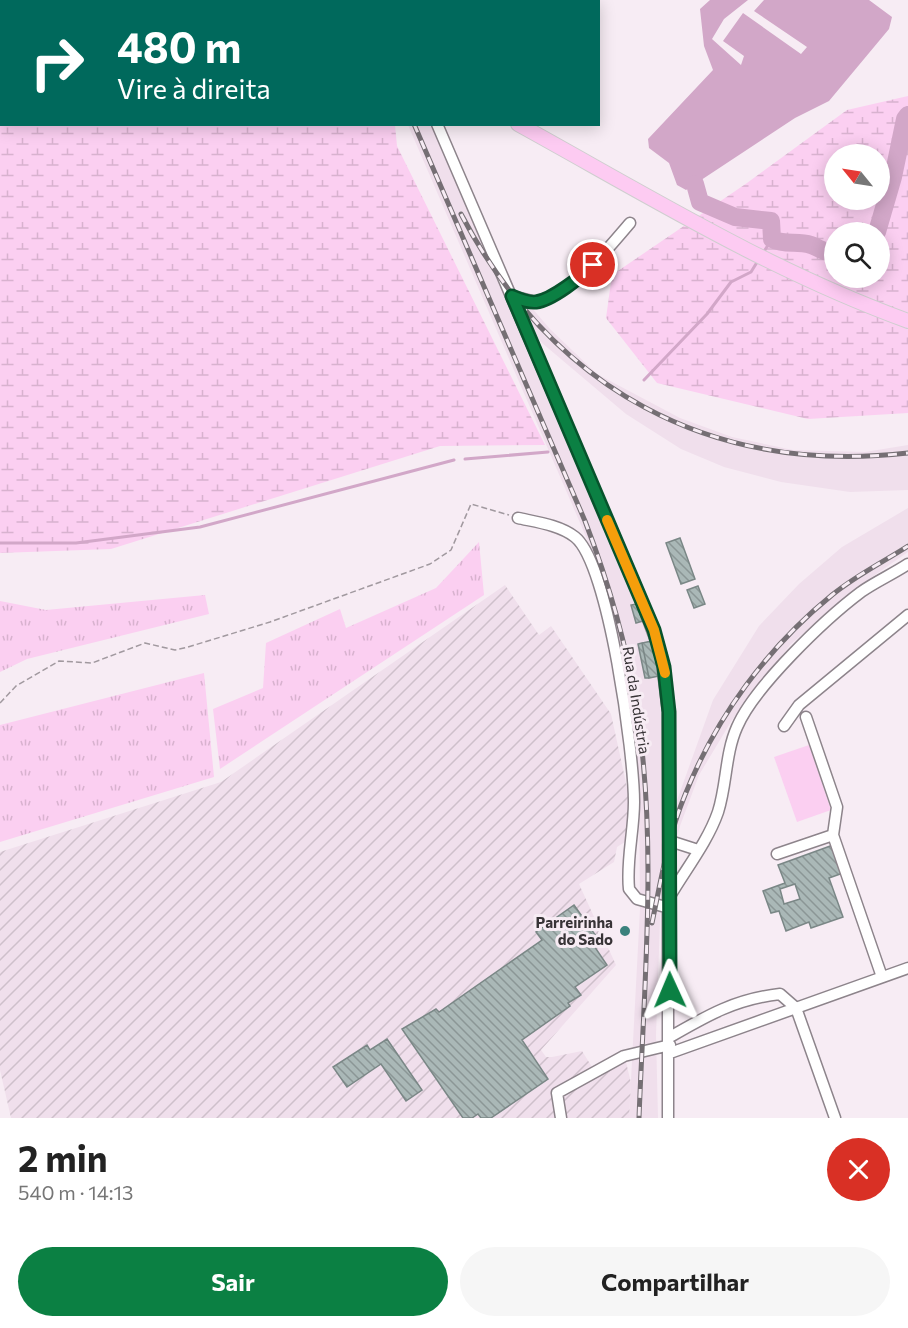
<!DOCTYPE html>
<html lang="pt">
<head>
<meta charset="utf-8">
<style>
  body { margin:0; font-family:Commissioner,sans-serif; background:#f6f6f6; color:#222; height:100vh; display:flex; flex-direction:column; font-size:22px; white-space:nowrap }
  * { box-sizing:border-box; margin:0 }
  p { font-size:20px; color:#767676 }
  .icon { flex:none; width:33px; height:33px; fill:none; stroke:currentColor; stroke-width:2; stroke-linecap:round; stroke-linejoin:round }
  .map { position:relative; height:1118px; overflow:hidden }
  .details { display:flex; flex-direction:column; background:#fff; flex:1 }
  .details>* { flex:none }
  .guide { position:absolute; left:0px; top:0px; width:600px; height:126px; box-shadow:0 3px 15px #0003; background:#00695c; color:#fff; overflow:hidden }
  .needle { width:39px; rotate:300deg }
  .tools { position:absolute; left:824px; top:144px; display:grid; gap:12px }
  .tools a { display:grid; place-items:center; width:66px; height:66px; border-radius:50%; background:#fff; box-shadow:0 3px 15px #0003; font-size:30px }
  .pin { position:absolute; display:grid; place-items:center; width:51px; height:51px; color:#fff; margin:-26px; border:3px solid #fff; border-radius:50%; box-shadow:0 2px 6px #0007 }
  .me { position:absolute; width:66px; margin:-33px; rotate:359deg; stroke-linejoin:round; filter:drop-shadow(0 0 4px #0008) }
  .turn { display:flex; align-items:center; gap:21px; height:126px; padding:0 18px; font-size:27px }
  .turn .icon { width:78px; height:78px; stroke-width:2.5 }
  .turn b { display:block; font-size:42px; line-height:51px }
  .round { display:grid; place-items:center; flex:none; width:63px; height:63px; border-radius:32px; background:#f6f6f6 }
  .overview { display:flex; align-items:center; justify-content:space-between; height:102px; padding:0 18px }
  h1 { font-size:36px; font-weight:700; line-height:45px }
  .action { display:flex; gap:12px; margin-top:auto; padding:12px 18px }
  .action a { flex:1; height:69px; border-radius:36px; background:#0b8043; color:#fff; font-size:24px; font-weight:700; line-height:69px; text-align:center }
  .action a+a { background:#f6f6f6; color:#222 }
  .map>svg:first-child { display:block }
  .built { fill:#f0dfec }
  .industrial { fill:url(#industrial-furrows) }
  .grass { fill:url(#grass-tufts) }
  .wetland { fill:url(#wetland-marsh); fill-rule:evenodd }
  .garden { fill:#fbcff1 }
  .water { fill:#d2a7c8 }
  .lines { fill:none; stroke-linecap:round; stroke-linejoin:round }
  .stream { stroke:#d2a7c8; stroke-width:3 }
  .river { stroke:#d2a7c8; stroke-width:18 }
  .building { fill:url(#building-back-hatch); stroke:#7a8786; stroke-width:1.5; fill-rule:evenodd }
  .minor-casing { stroke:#8d848b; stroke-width:13 }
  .major-casing { stroke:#cfcecf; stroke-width:16 }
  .path { stroke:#a1999f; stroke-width:1.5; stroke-dasharray:6 3; stroke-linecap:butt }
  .minor { stroke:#fff; stroke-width:10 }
  .major { stroke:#fdcbf2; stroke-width:14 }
  .rail-casing { stroke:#756f74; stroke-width:5 }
  .rail { stroke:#f7ecf4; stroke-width:3; stroke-dasharray:9; stroke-linecap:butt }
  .route-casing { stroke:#07532c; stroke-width:15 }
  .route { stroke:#0b8043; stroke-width:10 }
  .slow { stroke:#f59e0b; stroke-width:10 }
  .poi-dot { fill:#3a817c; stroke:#f7ecf4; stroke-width:2 }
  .labels { text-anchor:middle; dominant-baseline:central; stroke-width:6; stroke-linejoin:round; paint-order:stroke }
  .street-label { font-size:15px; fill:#373336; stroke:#f7ecf4 }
  .poi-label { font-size:15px; font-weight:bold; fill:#373336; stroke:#f7ecf4; text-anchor:end }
</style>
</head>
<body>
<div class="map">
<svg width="908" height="1118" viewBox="0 0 908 1118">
  <defs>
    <pattern id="industrial-furrows" width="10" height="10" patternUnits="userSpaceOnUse" patternTransform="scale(1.5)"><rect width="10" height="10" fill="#f0dfec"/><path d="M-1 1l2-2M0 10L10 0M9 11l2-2" fill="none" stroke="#cec0cb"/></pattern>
    <pattern id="grass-tufts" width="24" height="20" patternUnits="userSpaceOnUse" patternTransform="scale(1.5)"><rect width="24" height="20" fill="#fbcff1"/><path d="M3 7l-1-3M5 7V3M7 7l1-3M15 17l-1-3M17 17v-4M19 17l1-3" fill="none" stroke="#d8b2cf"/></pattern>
    <pattern id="wetland-marsh" width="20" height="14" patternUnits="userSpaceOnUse" patternTransform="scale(1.5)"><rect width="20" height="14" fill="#fbcff1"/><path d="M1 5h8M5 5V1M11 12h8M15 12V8" fill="none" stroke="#d8b2cf"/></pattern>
    <pattern id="building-back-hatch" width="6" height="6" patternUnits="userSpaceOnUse" patternTransform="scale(1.5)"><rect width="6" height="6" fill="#aab8b7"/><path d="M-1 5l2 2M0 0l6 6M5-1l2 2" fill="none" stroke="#8b9696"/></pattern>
  </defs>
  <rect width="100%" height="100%" fill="#f7ecf4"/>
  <!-- built -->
  <path class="built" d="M408,125H432L488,257L550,329L597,374L680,418L732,437L793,450L865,452L908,445V490L850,492L781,482L724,467L681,449L626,414L542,343L504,295L652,641L660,682L661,716V845L713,700L759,626L799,584L842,547L908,508V552L849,593L790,645L732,720L699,775L680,826L661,893L656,1035L658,1118H629L640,909L639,787L633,722L615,628L587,539Z"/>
  <!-- industrial -->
  <path class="industrial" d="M505,585L539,635L551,626L611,714L628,792V840L617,847L614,862L579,884L616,965L541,1050L546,1057H552L582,1051L592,1067L626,1062L631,1083L629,1118H11L0,1070V852L221,782Z"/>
  <!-- grass -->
  <path class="grass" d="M479,542L484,595L220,769L213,709L263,688L266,643L340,609L346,628L436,588Z
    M205,595L209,614L27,659L0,672V601L46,610Z
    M204,673L214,777L0,842V725Z"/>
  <!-- wetland -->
  <path class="wetland" d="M0,20L2,124L395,125L397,146L545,445L440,446L111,549L0,553Z
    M908,96V413L808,419L657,383L606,318L612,275L747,183L847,110ZM834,154H879V200H834ZM834,232H879V278H834Z"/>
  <!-- garden -->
  <path class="garden" d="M809,745L831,810L797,822L774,757Z"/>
  <!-- water -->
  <path class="water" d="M710,0H748L724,19L712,39L741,65L744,56L723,41L743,13L801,54L807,47L754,11L764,0H869L892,17L889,29L829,101L795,118L686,190L677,185L669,163L649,148L648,139L713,70L704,46L700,9Z"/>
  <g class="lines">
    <!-- stream -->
    <path class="stream" d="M763,253L772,239
      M644,380L707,314L731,282L751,272L759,259
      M465,459L548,452
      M0,543H76L200,527L454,460"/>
    <!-- river -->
    <path class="river" d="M695,184L700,202L735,217L771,221L772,239C786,246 797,240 811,245C820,248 823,253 834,252
      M877,232L893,177L905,119L908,115"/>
  </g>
  <!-- building -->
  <path class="building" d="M680,538L695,579L681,584L666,543Z
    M698,586L705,604L694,608L687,590Z
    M636,604L643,621L636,623L631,605Z
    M652,641L659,676L649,678L642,643Z
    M642,643L649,678H645L638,644Z
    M833,845L843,873L829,878L843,917L811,928L809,922L786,931L779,911L771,913L763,891L785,883L778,865ZM795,884L800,899L784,904L780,889Z
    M574,905L596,936L590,940L607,965L575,987L581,995L568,1003L570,1006L522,1040L548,1079L491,1118H481L478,1114L472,1118H463L402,1029L436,1009L439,1012L542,940L536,932Z
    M387,1039L422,1090L406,1101L381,1064L347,1087L333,1067L367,1045L370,1050Z"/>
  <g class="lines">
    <defs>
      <path id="minor" d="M413,2L414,0
        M437,124L634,582L661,654L668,712V1118
        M512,296L536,302C576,290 604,253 630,223
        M518,518C536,522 560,525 575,537C609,564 634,755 634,802C634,831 626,861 629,889L637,899L669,908
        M784,726L799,705L908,615
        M833,835L882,977
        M670,841L698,850
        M777,854L833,835L837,807L806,717
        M670,896C686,869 708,841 718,812C727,784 725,754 737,727C754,687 825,619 861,592C875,582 893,574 908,564
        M670,1037C708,1015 736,999 780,994L796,1008L835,1118
        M670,1053L908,968
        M561,1118L557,1093L624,1056L670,1045"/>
      <path id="major" d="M159,0L169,2
        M518,124C647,195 768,270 908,321"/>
    </defs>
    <!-- minor casing -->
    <use href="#minor" class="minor-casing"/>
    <!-- major casing -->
    <use href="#major" class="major-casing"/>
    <!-- path -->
    <path class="path" d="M384,0V2
      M0,703L16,686L59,661L92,663L145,643L175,650L188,647L270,622L430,564L451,550L471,504L509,515"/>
    <!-- minor -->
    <use href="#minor" class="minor"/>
    <!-- major -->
    <use href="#major" class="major"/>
    <defs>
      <path id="rail" d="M360,0L361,2
        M414,124L585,521C608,581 626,641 636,705C658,839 644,983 639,1118
        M461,214C553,389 710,475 908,453
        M652,923C661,880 668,836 685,795C716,717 767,648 832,595C855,576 883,562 908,546"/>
    </defs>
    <!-- rail casing -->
    <use href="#rail" class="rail-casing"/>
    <!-- rail -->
    <use href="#rail" class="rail"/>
  </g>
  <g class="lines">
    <defs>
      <path id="route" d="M593,265C581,277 552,300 536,302C528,303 519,299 512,296L654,630L664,667L669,712L670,990"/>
    </defs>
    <!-- route casing -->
    <use href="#route" class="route-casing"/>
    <!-- route -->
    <use href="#route" class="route"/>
    <!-- slow -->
    <path class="slow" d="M607,520L654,630L665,673"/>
  </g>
  <!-- markers -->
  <circle class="poi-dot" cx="625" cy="931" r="6"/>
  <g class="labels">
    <!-- street labels -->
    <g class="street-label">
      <text transform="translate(637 700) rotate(81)">Rua da Indústria</text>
    </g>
    <!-- poi labels -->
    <g class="poi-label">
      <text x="613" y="922">Parreirinha<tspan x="613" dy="17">do Sado</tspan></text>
    </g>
  </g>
</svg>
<div class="tools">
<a><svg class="needle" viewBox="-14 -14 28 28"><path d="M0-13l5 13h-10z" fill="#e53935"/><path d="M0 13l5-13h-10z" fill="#767676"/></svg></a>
<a><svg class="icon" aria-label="search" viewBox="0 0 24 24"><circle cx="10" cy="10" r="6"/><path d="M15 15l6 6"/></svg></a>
</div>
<div class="pin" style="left:593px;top:265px;background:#d93025"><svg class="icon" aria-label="arrive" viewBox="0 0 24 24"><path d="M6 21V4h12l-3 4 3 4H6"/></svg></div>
<svg class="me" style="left:670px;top:990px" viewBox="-20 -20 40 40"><path d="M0-17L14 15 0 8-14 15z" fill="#0b8043" stroke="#fff" stroke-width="4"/></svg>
<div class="guide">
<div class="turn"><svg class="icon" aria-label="right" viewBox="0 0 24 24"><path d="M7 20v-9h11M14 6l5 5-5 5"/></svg><div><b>480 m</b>Vire à direita</div></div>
</div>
</div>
<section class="details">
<div class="overview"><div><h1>2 min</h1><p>540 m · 14:13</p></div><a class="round" style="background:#d93025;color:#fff"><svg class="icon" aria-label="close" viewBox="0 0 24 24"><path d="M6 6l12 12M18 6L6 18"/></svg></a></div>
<div class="action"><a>Sair</a><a>Compartilhar</a></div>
</section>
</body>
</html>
